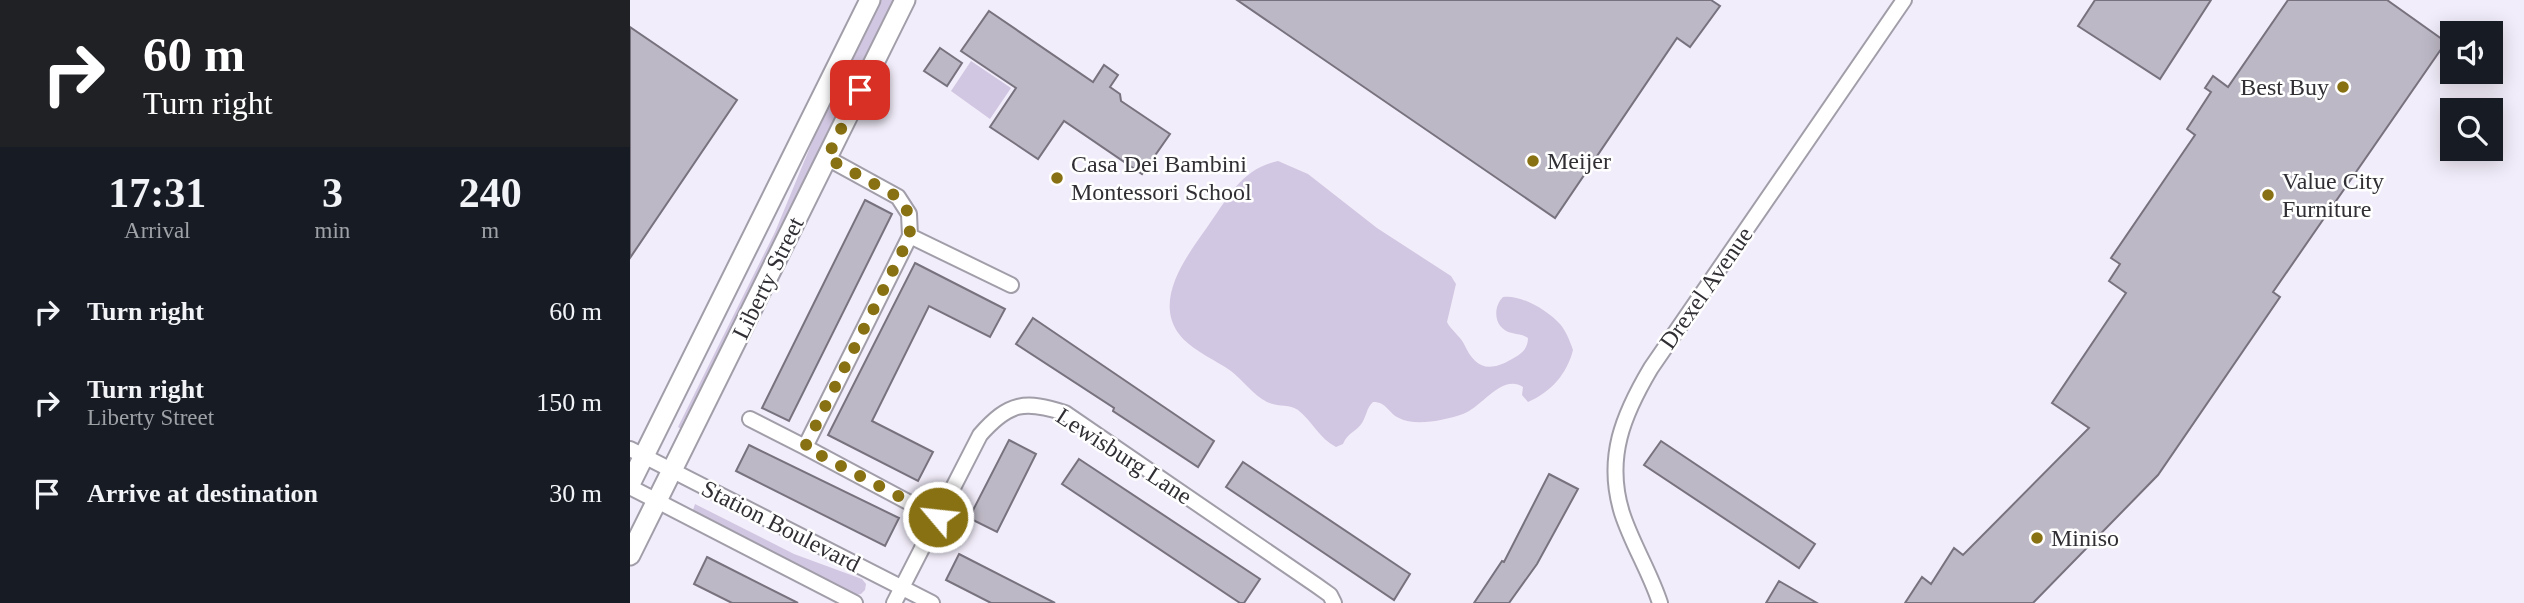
<!DOCTYPE html>
<html lang="en">
<head>
<meta charset="utf-8">
<style>
  body { margin:0; font-family:"Times New Roman",serif; background:#20242c; color:#f1f3f6; height:100vh; display:flex; flex-direction:column; font-size:26px; white-space:nowrap }
  * { box-sizing:border-box; margin:0 }
  p { font-size:23px; color:#9ea1a6 }
  .icon { flex:none; width:38px; height:38px; fill:none; stroke:currentColor; stroke-width:2; stroke-linecap:round; stroke-linejoin:round }
  .map { position:relative; flex:1; overflow:hidden }
  .details { display:flex; flex-direction:column; background:#171b24; width:630px }
  .details>* { flex:none }
  .top-card { background:#202124; color:#fff; overflow:hidden }
  .controls { position:absolute; left:1810px; top:21px; display:grid; gap:14px }
  .controls a { display:grid; place-items:center; width:63px; height:63px; border-radius:0px; background:#171b24; box-shadow:0 4px 18px #0003; font-size:35px }
  .pin { position:absolute; display:grid; place-items:center; width:60px; height:60px; color:#fff; margin:-30px; border-radius:14px; box-shadow:0 4px 10px #0006 }
  .me { position:absolute; width:77px; margin:-38px; rotate:298deg; stroke-linejoin:round; filter:drop-shadow(0 0 5px #0008) }
  .turn { display:flex; align-items:center; gap:24px; height:147px; padding:0 28px; font-size:32px }
  .turn .icon { width:91px; height:91px; stroke-width:2.5 }
  .turn b { display:block; font-size:49px; line-height:60px }
  .eta { display:flex; justify-content:space-evenly; align-items:center; height:119px; text-align:center }
  .eta b { font-size:42px; font-weight:700; line-height:49px }
  ul { padding:0; list-style:none }
  li { display:flex; align-items:center; gap:21px; height:91px; padding:0 28px }
  li div { flex:1 }
  li b { display:block; font-size:26px }
  li em { font-style:normal }
  main { display:flex; flex:1; min-height:0 }
  .map>svg:first-child { display:block }
  .green { fill:#d2c7e2 }
  .building { fill:#bdb8c5; stroke:#77727e; stroke-width:2 }
  .lines { fill:none; stroke-linecap:round; stroke-linejoin:round }
  .street-casing { stroke:#a29ea9; stroke-width:18 }
  .secondary-casing { stroke:#a29ea9; stroke-width:23 }
  .street { stroke:#fff; stroke-width:14 }
  .secondary { stroke:#fff; stroke-width:19 }
  .route { stroke:#887112; stroke-width:12; stroke-dasharray:0 21.6 }
  .poi-dot { fill:#887112; stroke:#fff; stroke-width:2.5 }
  .labels { text-anchor:middle; dominant-baseline:central; stroke-width:5; stroke-linejoin:round; paint-order:stroke }
  .poi-label { font-size:24px; fill:#312f34; stroke:#fff; text-anchor:start }
  .street-label { font-size:24px; fill:#312f34; stroke:#fff }
</style>
</head>
<body>
<main>
<section class="details">
<div class="top-card">
<div class="turn"><svg class="icon" aria-label="right" viewBox="0 0 24 24"><path d="M7 20v-9h11M14 6l5 5-5 5"/></svg><div><b>60 m</b>Turn right</div></div>
</div>
<div class="eta">
<div><b>17:31</b><p>Arrival</p></div>
<div><b>3</b><p>min</p></div>
<div><b>240</b><p>m</p></div>
</div>
<ul>
<li><svg class="icon" aria-label="right" viewBox="0 0 24 24"><path d="M7 20v-9h11M14 6l5 5-5 5"/></svg><div><b>Turn right</b></div><em>60 m</em></li>
<li><svg class="icon" aria-label="right" viewBox="0 0 24 24"><path d="M7 20v-9h11M14 6l5 5-5 5"/></svg><div><b>Turn right</b><p>Liberty Street</p></div><em>150 m</em></li>
<li><svg class="icon" aria-label="arrive" viewBox="0 0 24 24"><path d="M6 21V4h12l-3 4 3 4H6"/></svg><div><b>Arrive at destination</b></div><em>30 m</em></li>
</ul>
</section>
<div class="map">
<svg width="1894" height="603" viewBox="0 0 1894 603">
  <rect width="100%" height="100%" fill="#f2edfa"/>
  <!-- green -->
  <path class="green" d="M251,0H263L51,429L48,427L145,232L195,111Z
    M341,61L381,88L360,119L321,91Z
    M648,161L678,174L747,228L821,276L826,284L817,322C821,330 830,336 834,344C845,368 858,373 882,359C891,354 898,349 898,338C892,334 889,335 882,333C864,329 862,308 873,297C891,294 918,311 930,324C936,331 940,341 943,350C937,374 921,392 898,402L892,395L893,387C872,373 851,408 833,414C816,420 785,427 769,418C758,413 757,402 743,402C736,409 737,415 732,423C726,432 718,432 713,444L706,447C690,439 682,421 668,410C659,404 647,407 637,402C623,395 613,380 601,371C584,359 561,350 549,334C522,298 560,252 580,223C600,195 612,169 648,161Z
    M65,504L164,554L232,579L236,584L235,590L231,594L225,595L66,513L63,510Z"/>
  <!-- building -->
  <path class="building" d="M607,0H1081L1090,6L1060,47L1047,38L925,218Z
    M1465,0H1581L1530,79L1448,26Z
    M1658,0H1757L1816,42L1643,292L1650,297L1528,475L1403,603H1275L1292,577L1301,584L1324,548L1333,555L1459,428L1422,403L1496,293L1479,281L1490,264L1481,258L1565,135L1557,129L1581,92L1575,88L1583,76L1598,87Z
    M359,11L463,82L474,65L488,75L480,87L490,94L491,101L540,134L512,174L434,121L408,159L360,127L386,88L331,51Z
    M0,27L107,100L0,258Z
    M310,48L332,63L317,86L294,71Z
    M235,200L262,214L159,421L132,408Z
    M285,263L375,309L360,337L299,306L242,421L303,452L288,481L198,435Z
    M403,318L584,441L568,467L483,411L484,408L386,344Z
    M379,440L406,454L367,532L339,518Z
    M1031,441L1185,544L1169,568L1014,465Z
    M119,445L269,518L255,546L106,471Z
    M449,459L630,579L614,603H610L432,484Z
    M613,462L780,574L764,600L596,487Z
    M919,474L948,489L907,564L879,603H844L872,561L874,562Z
    M329,554L425,603H361L316,580Z
    M77,557L168,603H102L64,584Z
    M1149,581L1187,603H1136Z"/>
  <g class="lines">
    <defs>
      <path id="street" d="M197,158L268,197L279,214L280,236L175,447L308,518
        M280,236L381,285
        M120,419L175,447
        M0,449L302,603
        M0,487L225,603
        M264,603L350,435C379,402 395,400 435,413L686,585L700,595L704,603
        M1030,603C1020,572 1002,544 992,513C975,458 993,415 1021,368L1274,0"/>
      <path id="secondary" d="M0,484L240,0
        M0,555L275,0"/>
    </defs>
    <!-- street casing -->
    <use href="#street" class="street-casing"/>
    <!-- secondary casing -->
    <use href="#secondary" class="secondary-casing"/>
    <!-- street -->
    <use href="#street" class="street"/>
    <!-- secondary -->
    <use href="#secondary" class="secondary"/>
  </g>
  <g class="lines">
    <!-- route -->
    <path class="route" d="M230,90L197,158L268,197L279,214L280,236L175,447L308,517"/>
  </g>
  <!-- markers -->
  <g class="poi-dot">
    <circle cx="1713" cy="87" r="7"/>
    <circle cx="903" cy="161" r="7"/>
    <circle cx="427" cy="178" r="7"/>
    <circle cx="1638" cy="195" r="7"/>
    <circle cx="1407" cy="538" r="7"/>
  </g>
  <g class="labels">
    <!-- poi labels -->
    <g class="poi-label">
      <text x="1699" y="87" text-anchor="end">Best Buy</text>
      <text x="917" y="161">Meijer</text>
      <text x="441" y="164">Casa Dei Bambini<tspan x="441" dy="28">Montessori School</tspan></text>
      <text x="1652" y="181">Value City<tspan x="1652" dy="28">Furniture</tspan></text>
      <text x="1421" y="538">Miniso</text>
    </g>
    <!-- street labels -->
    <g class="street-label">
      <text transform="translate(138 278) rotate(-64)">Liberty Street</text>
      <text transform="translate(1076 288) rotate(-55)">Drexel Avenue</text>
      <text transform="translate(494 456) rotate(33)">Lewisburg Lane</text>
      <text transform="translate(151 526) rotate(27)">Station Boulevard</text>
    </g>
  </g>
</svg>
<div class="controls">
<a><svg class="icon" aria-label="sound" viewBox="0 0 24 24"><path d="M4 9h4l5-4v14l-5-4H4zM17 9q2 3 0 6"/></svg></a>
<a><svg class="icon" aria-label="search" viewBox="0 0 24 24"><circle cx="10" cy="10" r="6"/><path d="M15 15l6 6"/></svg></a>
</div>
<div class="pin" style="left:230px;top:90px;background:#d93025"><svg class="icon" aria-label="arrive" viewBox="0 0 24 24"><path d="M6 21V4h12l-3 4 3 4H6"/></svg></div>
<svg class="me" style="left:308px;top:517px" viewBox="-20 -20 40 40"><circle r="17" fill="#887112" stroke="#fff" stroke-width="3"/><path d="M0-11L8 9 0 5-8 9z" fill="#fff"/></svg>
</div>
</main>
</body>
</html>
